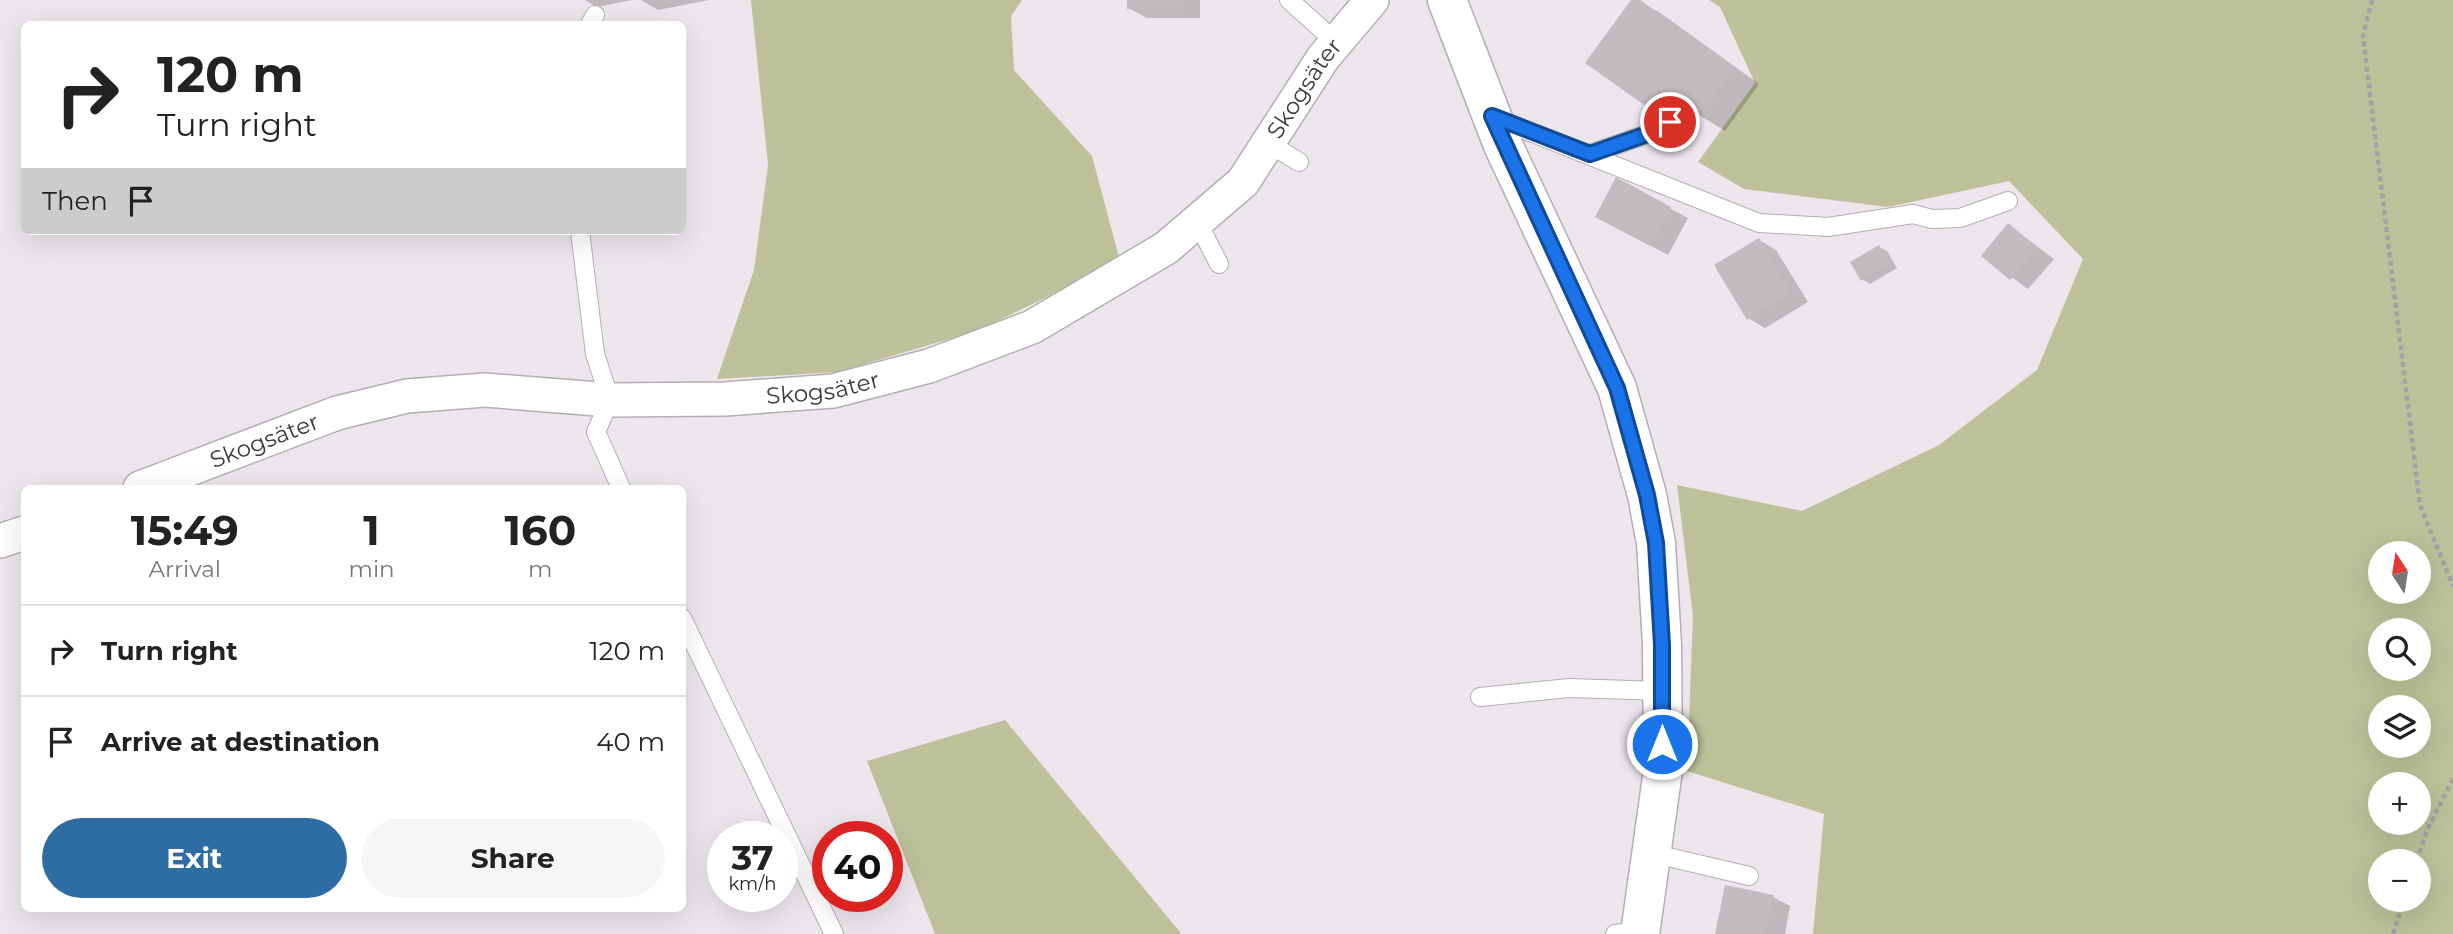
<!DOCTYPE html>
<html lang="en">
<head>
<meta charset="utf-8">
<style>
  body { margin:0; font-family:Montserrat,sans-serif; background:#f6f6f6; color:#222; height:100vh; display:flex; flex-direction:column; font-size:26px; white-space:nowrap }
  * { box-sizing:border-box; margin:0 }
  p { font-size:23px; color:#767676 }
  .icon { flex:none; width:38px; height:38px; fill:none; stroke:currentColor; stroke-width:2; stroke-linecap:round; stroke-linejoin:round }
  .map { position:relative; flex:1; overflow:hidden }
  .side { position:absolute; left:21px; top:485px; width:665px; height:427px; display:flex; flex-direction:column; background:#fff; border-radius:10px; box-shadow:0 7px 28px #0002 }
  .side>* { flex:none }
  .hud { position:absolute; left:21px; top:21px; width:665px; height:214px; border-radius:10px; box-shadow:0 7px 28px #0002; background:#fff; color:#222; overflow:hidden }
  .needle { width:46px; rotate:348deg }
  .buttons { position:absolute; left:2368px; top:541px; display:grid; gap:14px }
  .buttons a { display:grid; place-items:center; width:63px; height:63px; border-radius:50%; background:#fff; box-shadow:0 7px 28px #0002; font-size:35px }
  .speed { position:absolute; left:707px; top:821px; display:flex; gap:14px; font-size:35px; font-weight:700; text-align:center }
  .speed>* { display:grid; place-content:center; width:91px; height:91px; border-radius:50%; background:#fff; box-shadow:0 7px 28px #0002; line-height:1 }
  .speed small { font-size:18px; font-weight:400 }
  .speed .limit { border:10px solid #d22; background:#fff; color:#111 }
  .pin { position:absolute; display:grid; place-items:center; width:60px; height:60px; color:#fff; margin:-30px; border:4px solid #fff; border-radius:50%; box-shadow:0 2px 7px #0007 }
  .me { position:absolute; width:77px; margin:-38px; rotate:0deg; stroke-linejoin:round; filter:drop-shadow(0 0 5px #0008) }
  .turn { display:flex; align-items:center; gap:24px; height:147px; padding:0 21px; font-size:32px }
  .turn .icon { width:91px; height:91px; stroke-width:2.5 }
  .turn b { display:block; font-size:49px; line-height:60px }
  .then { display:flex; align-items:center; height:66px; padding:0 21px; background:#0003; gap:14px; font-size:26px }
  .eta { display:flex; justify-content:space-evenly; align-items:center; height:119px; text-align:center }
  .eta b { font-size:42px; font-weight:700; line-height:49px }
  .button { display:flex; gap:14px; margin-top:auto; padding:14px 21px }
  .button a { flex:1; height:80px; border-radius:42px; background:#2d6da3; color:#fff; font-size:28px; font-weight:700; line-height:80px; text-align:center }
  .button a+a { background:#f6f6f6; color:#222 }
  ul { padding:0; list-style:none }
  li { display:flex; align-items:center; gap:21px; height:91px; padding:0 21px; border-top:2px solid #e0e0e0 }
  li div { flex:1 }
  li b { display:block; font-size:26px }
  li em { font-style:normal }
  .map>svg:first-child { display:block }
  .green { fill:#bcc199; fill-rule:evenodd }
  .shadow { fill:#0003 }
  .building { fill:#c1babf }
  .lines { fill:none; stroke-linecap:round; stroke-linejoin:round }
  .lane-casing { stroke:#b4aeb4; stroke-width:20 }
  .street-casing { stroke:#b4aeb4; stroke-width:36 }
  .secondary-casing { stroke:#b4aeb4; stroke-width:41 }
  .path { stroke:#a4a0a4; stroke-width:4.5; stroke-dasharray:5 3.5; stroke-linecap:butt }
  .lane { stroke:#fff; stroke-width:18 }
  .street { stroke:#fff; stroke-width:33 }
  .secondary { stroke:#fff; stroke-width:38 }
  .route-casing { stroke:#114b97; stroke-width:18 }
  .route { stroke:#1a73e8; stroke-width:12 }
  .labels { text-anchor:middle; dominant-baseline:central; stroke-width:5; stroke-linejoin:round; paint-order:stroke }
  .street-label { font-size:23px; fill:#3b393b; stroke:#f9f3f9 }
</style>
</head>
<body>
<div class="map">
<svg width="2453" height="934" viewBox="0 0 2453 934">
  <rect width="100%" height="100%" fill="#ece6ec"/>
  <!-- green -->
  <path class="green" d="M751,0H1022L1011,16L1014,70L1092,156L1120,261L979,330L838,372L717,379L754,270L768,165Z
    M1709,0H2453V934H1813L1824,814L1687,771L1693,616L1677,485L1802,511L1939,445L2037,370L2083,259L2009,181L1888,207L1744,189L1698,162L1755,83L1720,7ZM2380,553H2418V592H2380ZM2380,630H2418V668H2380ZM2380,707H2418V746H2380ZM2380,784H2418V822H2380ZM2380,861H2418V900H2380Z
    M1005,720L1180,932V934H935L867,761Z"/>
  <!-- shadow -->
  <path class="shadow" d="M585,0H632L597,7Z
    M641,0H709L658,10Z
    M1129,0H1200V18H1147L1129,8Z
    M1633,0L1659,12L1759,84L1725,131L1683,105L1673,120L1648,106Z
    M1617,180L1688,218L1668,255L1614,226Z
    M2009,225L2054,259L2028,289L1983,256Z
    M1759,240L1776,250L1808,302L1765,328L1748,318Z
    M1879,247L1887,251L1897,268L1870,284L1862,279Z
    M1773,897L1790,906L1785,934H1717Z"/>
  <!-- building -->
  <path class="building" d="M1127,0H1183V9H1127Z
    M1631,0H1640L1735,68L1699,118L1659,89L1647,107L1585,63Z
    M1616,177L1671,207L1650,246L1595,217Z
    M2008,223L2038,248L2010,280L1981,256Z
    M1759,238L1792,292L1747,320L1714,265Z
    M1879,245L1890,263L1861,281L1850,262Z
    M1725,885L1774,895L1766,934H1715Z"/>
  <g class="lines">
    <defs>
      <path id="lane" d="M1289,0L1336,42
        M590,24L595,15
        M1495,118L1759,223L1828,227L1913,214L1932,219L1960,218L2008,201
        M1268,143L1299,162
        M1590,154L1653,132L1670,122
        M1197,221L1219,264
        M580,231L595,354L610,400L596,432L621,488
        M682,618L834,934
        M1480,697L1569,688L1662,691
        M1651,853L1749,876
        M1615,934L1640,931"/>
      <g id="street">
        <path id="s1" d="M140,488L337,413L407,396L485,390L610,400L725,399L833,391L929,366L1032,327L1166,248L1243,182L1323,58L1372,0"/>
        <path d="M0,541L24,533"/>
      </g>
      <path id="secondary" d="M1447,0L1503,145L1617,388L1647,495L1656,543L1662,645L1663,770L1640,934"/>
    </defs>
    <!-- lane casing -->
    <use href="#lane" class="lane-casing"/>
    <!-- street casing -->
    <use href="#street" class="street-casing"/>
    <!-- secondary casing -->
    <use href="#secondary" class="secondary-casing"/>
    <!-- path -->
    <path class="path" d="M2372,0L2363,36L2420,505L2453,586
      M2417,861L2427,830L2453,779
      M2393,934L2404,900"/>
    <!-- lane -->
    <use href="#lane" class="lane"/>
    <!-- street -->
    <use href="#street" class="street"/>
    <!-- secondary -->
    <use href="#secondary" class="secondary"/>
  </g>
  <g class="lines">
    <defs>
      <path id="route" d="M1662,744V645L1656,543L1647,495L1617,388L1492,116L1590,154L1653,132L1670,122"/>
    </defs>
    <!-- route casing -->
    <use href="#route" class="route-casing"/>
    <!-- route -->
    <use href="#route" class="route"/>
  </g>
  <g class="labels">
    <!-- street labels -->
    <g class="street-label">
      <text stroke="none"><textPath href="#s1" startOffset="1288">Skogsäter</textPath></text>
      <text stroke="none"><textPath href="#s1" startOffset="700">Skogsäter</textPath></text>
      <text stroke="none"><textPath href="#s1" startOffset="133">Skogsäter</textPath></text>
    </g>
  </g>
</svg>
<div class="buttons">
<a><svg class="needle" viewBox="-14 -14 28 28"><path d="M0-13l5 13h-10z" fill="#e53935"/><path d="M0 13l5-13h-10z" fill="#767676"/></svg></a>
<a><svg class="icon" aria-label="search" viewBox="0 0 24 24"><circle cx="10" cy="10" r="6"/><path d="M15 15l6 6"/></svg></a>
<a><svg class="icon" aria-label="layers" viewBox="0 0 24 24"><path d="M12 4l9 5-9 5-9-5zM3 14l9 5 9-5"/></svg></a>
<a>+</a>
<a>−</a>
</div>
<div class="speed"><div>37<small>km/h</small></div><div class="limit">40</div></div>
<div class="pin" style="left:1670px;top:122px;background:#d93025"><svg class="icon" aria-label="arrive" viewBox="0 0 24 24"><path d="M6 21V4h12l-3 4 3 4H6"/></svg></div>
<svg class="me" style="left:1662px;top:744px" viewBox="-20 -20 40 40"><circle r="17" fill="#1a73e8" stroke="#fff" stroke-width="3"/><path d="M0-11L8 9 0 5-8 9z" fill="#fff"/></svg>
<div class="hud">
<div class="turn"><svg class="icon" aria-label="right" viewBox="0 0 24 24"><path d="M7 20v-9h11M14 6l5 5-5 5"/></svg><div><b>120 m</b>Turn right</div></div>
<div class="then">Then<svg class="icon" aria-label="arrive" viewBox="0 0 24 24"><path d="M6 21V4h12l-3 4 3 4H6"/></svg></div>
</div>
<section class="side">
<div class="eta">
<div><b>15:49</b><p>Arrival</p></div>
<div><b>1</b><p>min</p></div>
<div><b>160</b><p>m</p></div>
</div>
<ul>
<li><svg class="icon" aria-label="right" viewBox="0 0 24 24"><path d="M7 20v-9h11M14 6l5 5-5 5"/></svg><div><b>Turn right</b></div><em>120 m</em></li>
<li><svg class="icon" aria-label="arrive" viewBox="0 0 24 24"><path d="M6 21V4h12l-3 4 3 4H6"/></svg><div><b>Arrive at destination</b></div><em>40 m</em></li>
</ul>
<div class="button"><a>Exit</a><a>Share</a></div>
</section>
</div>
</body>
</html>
